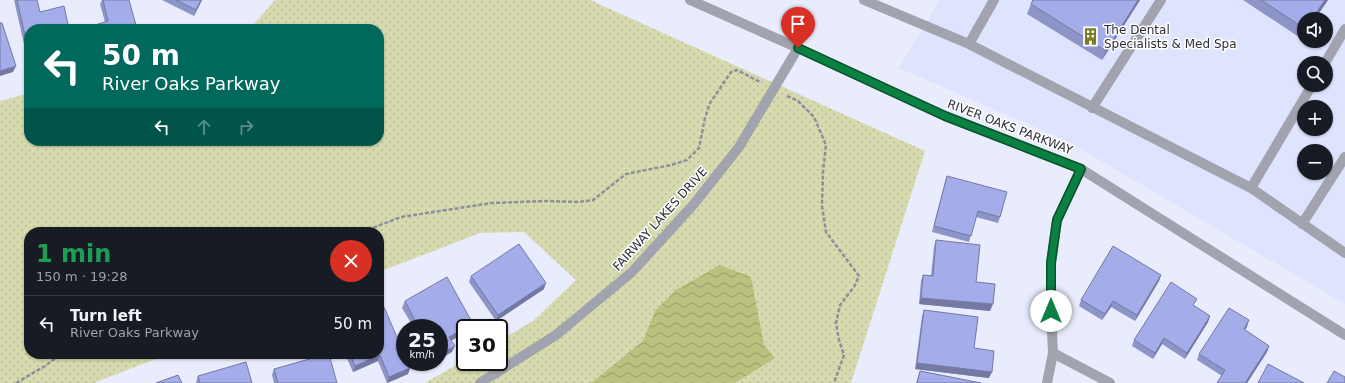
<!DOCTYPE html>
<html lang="en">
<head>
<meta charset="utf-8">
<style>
  body { margin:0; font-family:"DejaVu Sans",sans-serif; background:#242831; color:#f1f3f6; height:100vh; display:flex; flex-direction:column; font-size:15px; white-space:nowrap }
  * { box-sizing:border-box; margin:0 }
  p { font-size:13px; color:#9ea1a6 }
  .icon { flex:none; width:22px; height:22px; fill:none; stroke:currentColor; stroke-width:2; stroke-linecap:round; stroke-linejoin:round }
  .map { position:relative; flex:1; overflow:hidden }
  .details { position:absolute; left:24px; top:227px; width:360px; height:132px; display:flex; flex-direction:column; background:#171b24; border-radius:16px; box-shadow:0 1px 3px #0004 }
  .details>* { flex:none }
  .guide { position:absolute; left:24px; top:24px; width:360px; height:122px; border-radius:16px; box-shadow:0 1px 3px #0004; background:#00695c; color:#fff; overflow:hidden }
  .controls { position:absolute; left:1297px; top:12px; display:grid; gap:8px }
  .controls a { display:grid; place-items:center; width:36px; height:36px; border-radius:50%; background:#171b24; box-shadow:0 1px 3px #0004; font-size:20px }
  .speed { position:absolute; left:396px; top:319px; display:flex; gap:8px; font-size:20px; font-weight:700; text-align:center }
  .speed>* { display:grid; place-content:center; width:52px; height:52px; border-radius:50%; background:#171b24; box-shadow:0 1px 3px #0004; line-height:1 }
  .speed small { font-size:10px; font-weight:400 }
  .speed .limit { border:2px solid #111; border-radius:6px; background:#fff; color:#111 }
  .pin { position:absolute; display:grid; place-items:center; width:34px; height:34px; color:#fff; margin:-41px -17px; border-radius:50% 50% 50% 0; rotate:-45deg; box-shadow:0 0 4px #0007 }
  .pin .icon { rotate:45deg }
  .me { position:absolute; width:44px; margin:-22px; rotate:0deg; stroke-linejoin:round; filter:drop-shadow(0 0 3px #0008) }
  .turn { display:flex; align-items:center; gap:14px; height:84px; padding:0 12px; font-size:18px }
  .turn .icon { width:52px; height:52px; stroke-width:2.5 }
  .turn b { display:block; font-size:28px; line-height:34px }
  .lanes { display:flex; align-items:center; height:38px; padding:0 12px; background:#0003; justify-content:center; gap:20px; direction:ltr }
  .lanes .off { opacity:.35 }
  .round { display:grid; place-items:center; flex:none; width:42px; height:42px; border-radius:21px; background:#242831 }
  .overview { display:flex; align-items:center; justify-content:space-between; height:68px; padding:0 12px }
  h1 { font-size:24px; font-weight:800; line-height:30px; color:#1e9e55 }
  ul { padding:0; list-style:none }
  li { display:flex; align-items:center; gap:12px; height:56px; padding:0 12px; border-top:1px solid #363941 }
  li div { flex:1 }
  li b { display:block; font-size:15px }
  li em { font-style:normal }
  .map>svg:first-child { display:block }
  .built { fill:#dee3fe; fill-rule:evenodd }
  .grass { fill:url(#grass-dots) }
  .water { fill:url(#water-waves) }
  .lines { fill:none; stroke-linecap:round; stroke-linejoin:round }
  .path { stroke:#8d8f9d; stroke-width:2.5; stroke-dasharray:4 2; stroke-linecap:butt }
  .service { stroke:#a1a3ae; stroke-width:10 }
  .minor { stroke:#a1a3ae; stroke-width:10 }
  .tertiary { stroke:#a1a3ae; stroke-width:10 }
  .wall { fill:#8d95c8 }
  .shaded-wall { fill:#7379a3 }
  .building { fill:#a4ade9; stroke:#7379a3 }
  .route-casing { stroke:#07532c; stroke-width:10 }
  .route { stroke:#0b8043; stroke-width:7 }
  .labels { text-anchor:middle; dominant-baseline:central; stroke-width:3; stroke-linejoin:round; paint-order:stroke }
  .poi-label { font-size:12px; fill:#2d2e39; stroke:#fff; text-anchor:start }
  .street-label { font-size:12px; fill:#2d2e39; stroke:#fff }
</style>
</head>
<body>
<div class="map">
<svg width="1345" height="383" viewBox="0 0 1345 383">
  <defs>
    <pattern id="grass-dots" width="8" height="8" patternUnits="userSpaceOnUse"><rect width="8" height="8" fill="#d6daae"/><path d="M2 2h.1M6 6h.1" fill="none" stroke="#b8bb96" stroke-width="1.8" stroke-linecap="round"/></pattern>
    <pattern id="water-waves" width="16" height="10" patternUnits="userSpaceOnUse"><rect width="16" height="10" fill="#bcc07f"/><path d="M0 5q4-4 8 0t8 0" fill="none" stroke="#999c69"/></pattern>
  </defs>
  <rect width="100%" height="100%" fill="#e9ecfc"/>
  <!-- built -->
  <path class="built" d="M940,0H1345V304L1067,141L899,68ZM1304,19H1326V41H1304ZM1304,63H1326V85H1304ZM1304,107H1326V129H1304ZM1304,151H1326V173H1304Z"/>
  <!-- grass -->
  <path class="grass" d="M275,0H590L925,151L851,383H425L465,360V362H499V341L533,321L576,280L524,232L480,233L379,272V232H29V354H168L94,383H0V101L29,93V141H379V29H250Z"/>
  <!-- water -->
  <path class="water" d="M720,265L751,277L764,345L775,358L735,383H591L643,341L655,311L676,290Z"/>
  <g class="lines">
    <!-- path -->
    <path class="path" d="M787,96L798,101L814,117L826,145L823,172L822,206L826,232L859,276L854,287L840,305L836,323L839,340L844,355L834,383
      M362,232L401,217L492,203L547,201L578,202L593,200L626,174L671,165L687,160L699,148L705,118L710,103L731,72L737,70L760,82
      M16,383L45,366L61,354"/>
    <!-- service -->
    <path class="service" d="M864,0L969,44
      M994,0L969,44L1251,188L1345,253
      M1325,63L1345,29
      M1092,108L1161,0
      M1251,188L1312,85
      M1302,224L1345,157"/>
    <!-- minor -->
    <path class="minor" d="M1053,353L1110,383
      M480,383L556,335L632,272L694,204L739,147L798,48
      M1047,383L1053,353L1051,311V263L1057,220L1081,169"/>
    <!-- tertiary -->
    <path class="tertiary" d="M690,0L798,48L945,116L1081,169L1345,335"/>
  </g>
  <!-- wall -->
  <path class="wall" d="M14,0H37L29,29V62H28Z
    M102,0H129L137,29H93L95,25L105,22L100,4Z
    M162,0H202L194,16Z
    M1033,0H1140L1102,60L1027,14L1031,4Z
    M1243,0H1328L1315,19H1304V36L1302,39Z
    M947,176L1000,217L998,223L976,217L969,242L932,232L945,182Z
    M936,240L976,282L990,311L919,304L921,281L923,275L931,276L934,247Z
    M1161,275L1159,281L1135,321L1111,307L1102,320L1079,306L1081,300Z
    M471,276L544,289L496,321L469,282Z
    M405,301L473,324L472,328H465L451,341L452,352L439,328H414L402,308Z
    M1195,306L1210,316L1208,322L1185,359L1162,344L1153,359L1132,346L1134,340Z
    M924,310L974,348L989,378L915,369L922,316Z
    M1247,327L1245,330L1269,346L1267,352L1247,383H1217L1222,376L1197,360L1199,354Z
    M345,354H379L410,368L408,374L387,383L378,361L353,372Z
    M274,369L337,383H274L272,375Z
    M920,371L981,383H916Z
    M198,376L252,383H196V382Z"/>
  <!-- shaded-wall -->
  <path class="shaded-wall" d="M201,0H202L194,16L196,10Z
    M1138,0H1140L1102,60L1106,51Z
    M1325,0H1328L1315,19H1312Z
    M16,66L13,72L0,76V71Z
    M1161,275L1159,281L1135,321L1137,315Z
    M546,283L544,289L496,321L498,315Z
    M921,298L993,304L990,311L919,304Z
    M1113,301L1111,307L1102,320L1105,314Z
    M1210,316L1208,322L1185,359L1187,353Z
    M1249,320L1247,327L1241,335L1244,329Z
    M473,324L472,328H465Z
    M465,328V333L447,343L449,337Z
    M1164,338L1162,344L1153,359L1155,353Z
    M455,346L452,352L439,360V355Z
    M1269,346L1267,352L1247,383H1245Z
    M380,355L378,361L353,372L355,366Z
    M917,363L992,372L989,378L915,369Z
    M410,368L408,374L387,383L389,377Z"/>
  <!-- building -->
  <path class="building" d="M17,0H37L40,12L64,6L69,29H29V53Z
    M103,0H129L137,29H96L95,25L108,21Z
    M176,0H201L196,10Z
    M1033,0H1138L1106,51L1031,4Z
    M1261,0H1325L1312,19H1304V28Z
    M0,23H2L16,66L0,71Z
    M947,176L1007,192L1000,217L978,211L971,236L934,226Z
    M936,240L980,245L976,282L995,284L993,304L921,298L923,275L933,276Z
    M519,244L546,283L498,315L471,276Z
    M1113,246L1161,275L1137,315L1113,301L1105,314L1081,300Z
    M447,277L473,324L449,337L455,346L439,355V328H419L405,301Z
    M1171,282L1197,299L1193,305L1210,316L1187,353L1164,338L1155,353L1134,340Z
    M384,307L405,356V362H408L410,368L389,377L380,355L355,366L350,354H379V309Z
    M1229,308L1249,320L1244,329L1269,346L1245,383H1217L1225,370L1199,354Z
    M924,310L978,317L974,348L994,351L992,372L917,363Z
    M327,354H329L337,383H278L274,369Z
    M246,362L252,383H200L198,376Z
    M1268,364L1304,383H1258Z
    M920,371L981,383H917Z
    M1334,371L1345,377V383H1327Z
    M178,375L182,383H156Z"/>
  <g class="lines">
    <defs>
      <path id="route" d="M798,48L945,116L1081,169L1057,220L1051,263V311"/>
    </defs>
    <!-- route casing -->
    <use href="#route" class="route-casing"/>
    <!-- route -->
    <use href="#route" class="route"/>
  </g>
  <!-- icons -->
  <defs>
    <symbol id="building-bare" viewBox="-9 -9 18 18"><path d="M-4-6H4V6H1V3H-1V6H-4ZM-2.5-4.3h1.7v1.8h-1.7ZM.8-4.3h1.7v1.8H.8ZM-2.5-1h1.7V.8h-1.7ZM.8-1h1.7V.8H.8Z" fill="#797d26" stroke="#fff" stroke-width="2.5" paint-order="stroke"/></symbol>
  </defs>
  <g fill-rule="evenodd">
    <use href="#building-bare" x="1078" y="24" width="25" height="25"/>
  </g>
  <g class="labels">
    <!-- poi labels -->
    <g class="poi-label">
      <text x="1104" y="30">The Dental<tspan x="1104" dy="14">Specialists &amp; Med Spa</tspan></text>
    </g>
    <!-- street labels -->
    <g class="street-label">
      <text transform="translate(1010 127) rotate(21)">RIVER OAKS PARKWAY</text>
      <text transform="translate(660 219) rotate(-48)">FAIRWAY LAKES DRIVE</text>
    </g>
  </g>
</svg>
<div class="controls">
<a><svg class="icon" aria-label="sound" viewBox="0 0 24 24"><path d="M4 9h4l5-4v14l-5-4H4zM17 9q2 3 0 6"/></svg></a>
<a><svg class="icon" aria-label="search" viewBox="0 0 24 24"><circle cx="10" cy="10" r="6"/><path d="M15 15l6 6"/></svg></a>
<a>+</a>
<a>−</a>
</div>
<div class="speed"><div>25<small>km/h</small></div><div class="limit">30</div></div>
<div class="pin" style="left:798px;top:48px;background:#d93025"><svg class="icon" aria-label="arrive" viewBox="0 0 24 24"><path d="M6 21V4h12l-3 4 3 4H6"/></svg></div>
<svg class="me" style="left:1051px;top:311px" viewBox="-20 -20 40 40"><circle r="19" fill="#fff"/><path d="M0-13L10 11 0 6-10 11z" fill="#0b8043"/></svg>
<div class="guide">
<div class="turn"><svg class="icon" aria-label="left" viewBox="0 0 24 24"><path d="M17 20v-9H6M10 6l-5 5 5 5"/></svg><div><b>50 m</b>River Oaks Parkway</div></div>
<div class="lanes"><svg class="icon" aria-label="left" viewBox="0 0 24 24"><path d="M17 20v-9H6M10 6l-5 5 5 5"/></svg><svg class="icon off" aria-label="ahead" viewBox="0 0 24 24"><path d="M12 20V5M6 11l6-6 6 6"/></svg><svg class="icon off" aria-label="right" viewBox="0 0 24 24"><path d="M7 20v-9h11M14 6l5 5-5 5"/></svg></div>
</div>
<section class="details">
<div class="overview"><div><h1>1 min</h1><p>150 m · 19:28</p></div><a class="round" style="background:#d93025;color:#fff"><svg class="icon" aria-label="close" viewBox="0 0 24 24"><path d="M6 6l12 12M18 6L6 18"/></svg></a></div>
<ul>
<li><svg class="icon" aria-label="left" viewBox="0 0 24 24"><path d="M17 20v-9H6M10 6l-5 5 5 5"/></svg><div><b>Turn left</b><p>River Oaks Parkway</p></div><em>50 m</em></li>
</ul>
</section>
</div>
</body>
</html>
